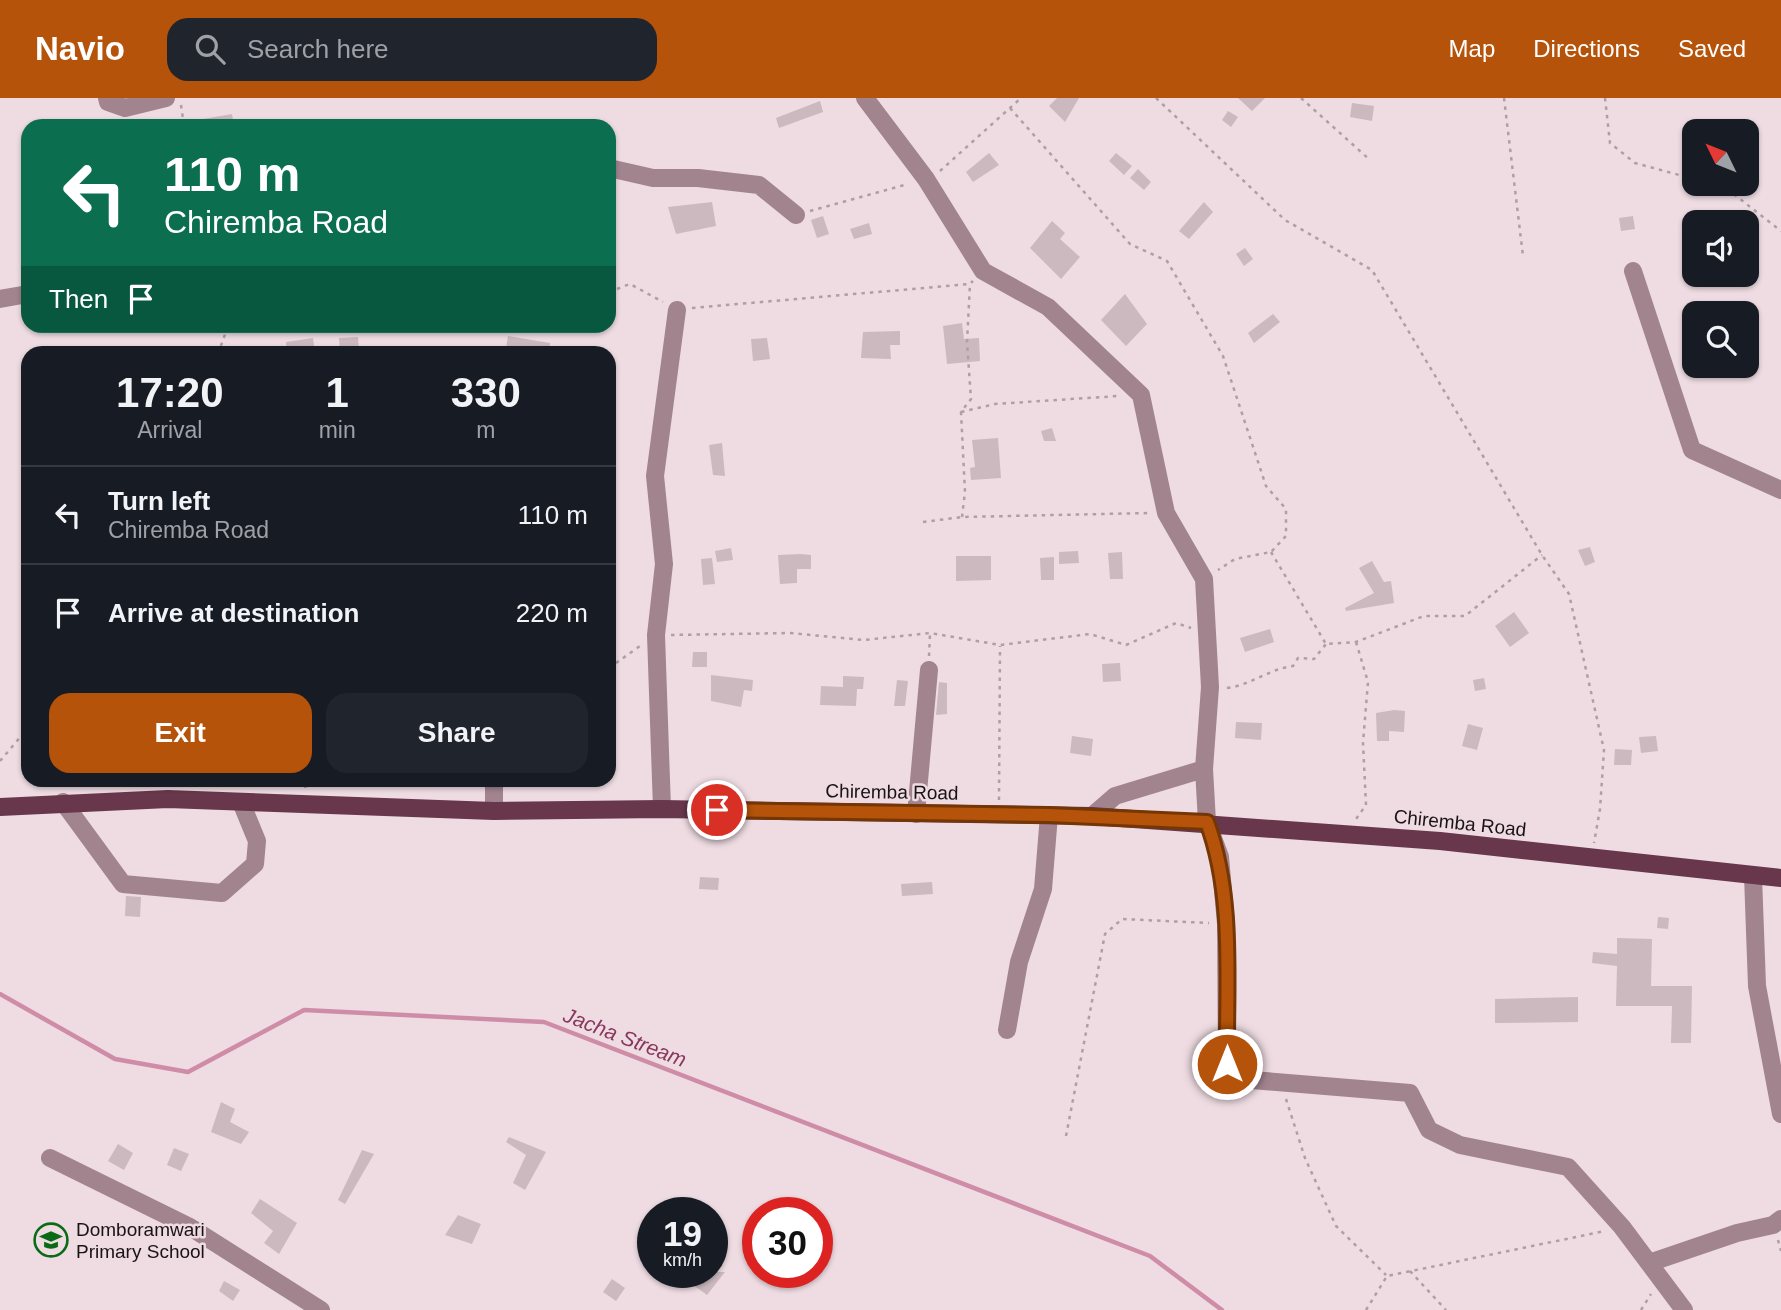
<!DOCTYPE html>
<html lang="en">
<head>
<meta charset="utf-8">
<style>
  body { margin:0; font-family:Arial,sans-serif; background:#20242c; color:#f1f3f6; height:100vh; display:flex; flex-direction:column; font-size:26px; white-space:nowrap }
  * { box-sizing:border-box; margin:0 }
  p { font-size:23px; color:#9ea1a6 }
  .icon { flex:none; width:38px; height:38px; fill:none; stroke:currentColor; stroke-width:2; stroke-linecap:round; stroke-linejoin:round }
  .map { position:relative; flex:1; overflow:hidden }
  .side { position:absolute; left:21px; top:248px; width:595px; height:441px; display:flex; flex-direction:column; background:#171b24; border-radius:21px; box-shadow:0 2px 5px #0004 }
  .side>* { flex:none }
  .top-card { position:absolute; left:21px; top:21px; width:595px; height:214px; border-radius:21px; box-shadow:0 2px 5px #0004; background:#0b6e4f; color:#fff; overflow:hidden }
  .needle { width:46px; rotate:313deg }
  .tools { position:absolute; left:1682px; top:21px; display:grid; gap:14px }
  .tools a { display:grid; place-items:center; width:77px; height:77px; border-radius:14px; background:#171b24; box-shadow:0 2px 5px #0004; font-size:35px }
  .speed { position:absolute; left:637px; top:1099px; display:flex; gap:14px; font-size:35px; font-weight:700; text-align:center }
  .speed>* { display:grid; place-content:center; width:91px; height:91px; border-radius:50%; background:#171b24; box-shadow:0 2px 5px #0004; line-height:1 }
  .speed small { font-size:18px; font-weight:400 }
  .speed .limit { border:10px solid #d22; background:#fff; color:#111 }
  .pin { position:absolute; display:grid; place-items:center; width:60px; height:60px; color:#fff; margin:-30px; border:4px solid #fff; border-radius:50%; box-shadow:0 2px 7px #0007 }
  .me { position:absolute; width:77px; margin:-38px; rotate:0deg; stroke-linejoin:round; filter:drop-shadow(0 0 5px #0008) }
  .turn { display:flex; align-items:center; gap:24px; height:147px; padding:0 28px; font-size:32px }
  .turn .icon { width:91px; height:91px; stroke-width:2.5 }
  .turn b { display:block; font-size:49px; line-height:60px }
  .then { display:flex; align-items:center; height:66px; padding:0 28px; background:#0003; gap:14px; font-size:26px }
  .eta { display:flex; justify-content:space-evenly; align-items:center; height:119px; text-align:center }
  .eta b { font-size:42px; font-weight:700; line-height:49px }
  .primary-button { display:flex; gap:14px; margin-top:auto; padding:14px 28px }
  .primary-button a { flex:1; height:80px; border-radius:21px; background:#b45309; color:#fff; font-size:28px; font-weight:700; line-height:80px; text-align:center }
  .primary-button a+a { background:#20242c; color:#f1f3f6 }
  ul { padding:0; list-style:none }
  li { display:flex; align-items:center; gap:21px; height:98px; padding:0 28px; border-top:2px solid #363941 }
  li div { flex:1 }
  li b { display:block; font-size:26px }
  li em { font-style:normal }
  header { display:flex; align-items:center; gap:42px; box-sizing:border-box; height:98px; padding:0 35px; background:#b45309; color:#fff }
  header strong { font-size:33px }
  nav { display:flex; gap:38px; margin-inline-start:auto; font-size:24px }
  .search { width:490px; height:63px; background:#20242c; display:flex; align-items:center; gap:18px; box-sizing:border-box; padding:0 24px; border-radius:21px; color:#9ea1a6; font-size:26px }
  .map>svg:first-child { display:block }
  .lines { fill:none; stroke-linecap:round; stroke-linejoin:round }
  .stream { stroke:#cf8ca7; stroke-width:4.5 }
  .building { fill:#cbb9bf }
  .path { stroke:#ae9fa4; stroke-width:2.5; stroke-dasharray:3.5 5; stroke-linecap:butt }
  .minor { stroke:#a2848f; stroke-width:18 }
  .major { stroke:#68374c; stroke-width:18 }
  .route-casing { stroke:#753606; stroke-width:18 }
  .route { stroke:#b45309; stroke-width:12 }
  .labels { text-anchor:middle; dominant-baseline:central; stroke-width:5; stroke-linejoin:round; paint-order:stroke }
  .street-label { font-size:19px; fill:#1a1316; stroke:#eedce2 }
  .poi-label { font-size:19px; fill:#1a1316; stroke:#eedce2; text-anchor:start }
  .water-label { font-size:21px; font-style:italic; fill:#88375d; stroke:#eedce2 }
</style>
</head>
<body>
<header>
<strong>Navio</strong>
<div class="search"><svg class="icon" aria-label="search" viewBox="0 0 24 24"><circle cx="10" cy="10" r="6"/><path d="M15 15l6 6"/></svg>Search here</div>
<nav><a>Map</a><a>Directions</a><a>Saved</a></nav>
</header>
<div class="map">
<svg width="1781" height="1212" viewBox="0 0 1781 1212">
  <rect width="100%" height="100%" fill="#eedce2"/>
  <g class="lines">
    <!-- stream -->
    <path class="stream" d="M0,896L115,961L188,974L304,912L544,924L1150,1158L1222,1212"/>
  </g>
  <!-- building -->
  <path class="building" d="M1057,0H1079L1065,24L1049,8Z
    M1238,0H1265L1252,13Z
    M820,3L823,14L779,30L776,20Z
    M1352,5L1374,8L1372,23L1350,19Z
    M1228,13L1238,19L1231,29L1222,22Z
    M232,16L234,28H197V22Z
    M989,55L999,67L973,84L966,74Z
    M1116,55L1132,68L1124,77L1109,63Z
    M1138,71L1151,84L1144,92L1130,80Z
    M712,104L716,128L676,136L668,109Z
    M1204,104L1213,114L1189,141L1179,133Z
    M823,118L829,136L817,140L811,122Z
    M1633,118L1635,131L1621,133L1619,120Z
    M1052,123L1065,135L1060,141L1080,159L1061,181L1030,150Z
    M869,125L872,136L854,141L850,131Z
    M1245,150L1253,161L1244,168L1236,156Z
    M1125,196L1147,226L1126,248L1101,222Z
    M1273,216L1280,224L1254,245L1248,235Z
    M962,225L964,241L979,240L980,263L947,266L943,228Z
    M900,233V247H890L891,261L861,260L863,234Z
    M508,238L550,245L549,256H505Z
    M358,239L359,253L340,254L339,240Z
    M313,240L315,256H287L286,244Z
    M767,240L770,261L753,263L751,241Z
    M1052,330L1056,343H1044L1041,333Z
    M998,340L1001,380L971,382L970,370L975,369L972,342Z
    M722,345L725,378L713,377L709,347Z
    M1590,449L1595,464L1585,468L1578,452Z
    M731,450L733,462L717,464L715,453Z
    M1078,453L1079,465L1059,466V454Z
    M1122,454L1123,481H1110L1108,455Z
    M801,456L811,457V471H797V485L780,486L778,457Z
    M956,458H991V482L956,483Z
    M1054,459V482H1041L1040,460Z
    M712,460L715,486L703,487L701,461Z
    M1372,463L1384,484L1391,483L1394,505L1346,513L1345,510L1374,495L1359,470Z
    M1514,514L1529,535L1510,549L1495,528Z
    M1270,531L1274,544L1245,554L1240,540Z
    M693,554H707V569H692Z
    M1120,565L1121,583L1103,584L1102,566Z
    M711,577L753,582L752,593L744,592L741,609L711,603Z
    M843,578L864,579L863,591H857L856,608L820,607L821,588L843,589Z
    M1484,580L1486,591L1475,593L1473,582Z
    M897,582L908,583L905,608H894Z
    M939,584L947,585V616L936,617Z
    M1394,612L1405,613L1404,634L1389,633V643H1377L1376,615Z
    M1236,624L1262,625L1261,642L1235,640Z
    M1468,626L1483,630L1477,652L1462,648Z
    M1072,638L1093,641L1091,658L1070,655Z
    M1656,638L1658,653L1641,655L1639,639Z
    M1615,651L1632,652L1631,667H1614Z
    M700,779L719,780L718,792L699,791Z
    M932,784L933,796L902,798L901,786Z
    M126,798L141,799L140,819L125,818Z
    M1658,819L1669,820L1668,831L1657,830Z
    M1617,840L1652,841L1651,888H1692L1691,945H1671L1672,908H1616L1617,868L1592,865L1593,854L1617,856Z
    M1578,899V924L1495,925V901Z
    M221,1004L235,1011L230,1024L249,1034L241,1046L211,1034Z
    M509,1039L546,1054L525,1092L513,1085L526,1057L506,1044Z
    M118,1046L133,1055L124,1072L108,1063Z
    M174,1050L189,1056L181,1073L167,1067Z
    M362,1052L374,1056L345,1106L338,1102Z
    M260,1101L297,1125L279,1156L264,1145L273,1133L251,1115Z
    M458,1117L481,1126L472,1146L445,1137Z
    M675,1174H725L707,1197Z
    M612,1181L625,1190L616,1203L603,1194Z
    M224,1183L240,1192L233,1203L219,1193Z"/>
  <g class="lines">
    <!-- path -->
    <path class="path" d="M1156,0L1285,122L1372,172L1542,457L1569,496L1604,652L1600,711L1594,745
      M1301,0L1370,62
      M1504,0L1523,158
      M1605,0L1610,45L1635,65L1694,81
      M181,7L184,28
      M1010,10L1130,146L1167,163L1223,258L1266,388L1286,411V438L1271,454L1235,461L1218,472
      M940,73L1021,0
      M1711,86L1726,90L1781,133
      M810,113L908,86
      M609,194L630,186L663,204
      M692,210L970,186L973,183
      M218,256L228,228
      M961,314L995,306L1118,298
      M962,419L965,394L961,314L971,301L967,244L970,186
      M923,424L962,419L1150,415
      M1271,454L1326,546L1356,544L1424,518H1465L1542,457
      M671,537L790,535L864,542L930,535L1000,547L1090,536L1126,547L1176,525L1191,530
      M1356,544L1368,584L1363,645L1366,707L1356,721
      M929,558L930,536
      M609,570L640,548
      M1227,590C1251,587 1269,571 1293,568L1298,560L1314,561L1326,546
      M0,663L28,630
      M304,689L326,682
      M999,702L1000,548
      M1286,1001L1305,1060L1336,1128L1386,1177
      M1066,1038L1105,836L1122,821L1209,825
      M1778,1142L1781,1153
      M1410,1173L1446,1212
      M1366,1212L1387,1178L1605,1133
      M1641,1212L1651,1196"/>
    <!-- minor -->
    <path class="minor" d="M107,0L108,4L125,10L166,0
      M865,0L926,81L983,173L1048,209L1141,297L1166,415L1204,481L1210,589L1204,671L1115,698L1092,718
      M609,70L653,80H698L759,87L796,117
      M1633,173L1692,352L1781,392
      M0,201L28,196
      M1204,671L1207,724L1220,759L1226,826L1227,966L1252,982L1410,995L1429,1032L1460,1047L1568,1069L1622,1129L1684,1212
      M63,704L123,786L222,795L255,766L257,743L241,704
      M662,711L656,537L664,466L655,378L677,212
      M494,713V682
      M916,716L929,572
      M1753,778L1757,888L1781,1016
      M1007,932L1019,864L1043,791L1049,717
      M50,1060L190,1129L321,1212
      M1649,1165L1737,1135L1773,1127L1781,1121"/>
    <!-- major -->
    <path class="major" d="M0,709L168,701L494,713L662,711L1092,718L1440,743L1781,780"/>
  </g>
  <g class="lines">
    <defs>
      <path id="route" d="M717,712L1049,717L1207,724C1235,800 1226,886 1227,966"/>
    </defs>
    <!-- route casing -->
    <use href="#route" class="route-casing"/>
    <!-- route -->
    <use href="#route" class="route"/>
  </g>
  <!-- icons -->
  <defs>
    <symbol id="school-ring" viewBox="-11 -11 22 22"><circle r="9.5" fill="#eedce2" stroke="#0a6a15" stroke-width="1.5"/><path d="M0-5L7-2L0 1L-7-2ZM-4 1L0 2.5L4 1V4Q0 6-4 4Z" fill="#0a6a15"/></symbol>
  </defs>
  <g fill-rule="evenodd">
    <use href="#school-ring" x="32" y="1123" width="38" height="38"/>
  </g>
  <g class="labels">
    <!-- street labels -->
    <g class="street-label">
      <text transform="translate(892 694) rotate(1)">Chiremba Road</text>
      <text transform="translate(1460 725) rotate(6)">Chiremba Road</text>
    </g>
    <!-- poi labels -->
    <g class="poi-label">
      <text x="76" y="1131">Domboramwari<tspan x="76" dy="22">Primary School</tspan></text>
    </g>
    <!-- water labels -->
    <g class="water-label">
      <text transform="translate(625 939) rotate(21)">Jacha Stream</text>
    </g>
  </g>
</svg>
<div class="tools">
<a><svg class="needle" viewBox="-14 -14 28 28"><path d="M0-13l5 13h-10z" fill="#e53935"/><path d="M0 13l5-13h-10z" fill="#9ea1a6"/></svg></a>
<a><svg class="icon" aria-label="sound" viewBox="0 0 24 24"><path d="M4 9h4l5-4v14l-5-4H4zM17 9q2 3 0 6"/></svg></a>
<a><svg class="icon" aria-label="search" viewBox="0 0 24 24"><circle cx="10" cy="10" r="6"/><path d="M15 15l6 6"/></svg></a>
</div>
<div class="speed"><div>19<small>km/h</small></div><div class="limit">30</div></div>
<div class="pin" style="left:717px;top:712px;background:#d93025"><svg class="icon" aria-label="arrive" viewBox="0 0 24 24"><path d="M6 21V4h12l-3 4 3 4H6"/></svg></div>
<svg class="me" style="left:1227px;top:966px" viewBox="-20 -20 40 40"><circle r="17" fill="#b45309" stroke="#fff" stroke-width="3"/><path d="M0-11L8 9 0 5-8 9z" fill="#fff"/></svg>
<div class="top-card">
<div class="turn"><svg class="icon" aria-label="left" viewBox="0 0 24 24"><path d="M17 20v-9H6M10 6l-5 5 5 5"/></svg><div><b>110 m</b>Chiremba Road</div></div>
<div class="then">Then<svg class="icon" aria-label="arrive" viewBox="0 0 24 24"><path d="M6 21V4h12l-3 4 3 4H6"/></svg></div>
</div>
<section class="side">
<div class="eta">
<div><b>17:20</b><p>Arrival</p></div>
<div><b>1</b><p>min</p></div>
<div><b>330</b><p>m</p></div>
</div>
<ul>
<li><svg class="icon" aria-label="left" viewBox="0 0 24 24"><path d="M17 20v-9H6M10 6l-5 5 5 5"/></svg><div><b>Turn left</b><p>Chiremba Road</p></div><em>110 m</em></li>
<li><svg class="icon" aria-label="arrive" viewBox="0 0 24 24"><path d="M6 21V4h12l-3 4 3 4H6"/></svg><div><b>Arrive at destination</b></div><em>220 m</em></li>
</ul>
<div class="primary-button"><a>Exit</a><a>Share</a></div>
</section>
</div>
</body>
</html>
